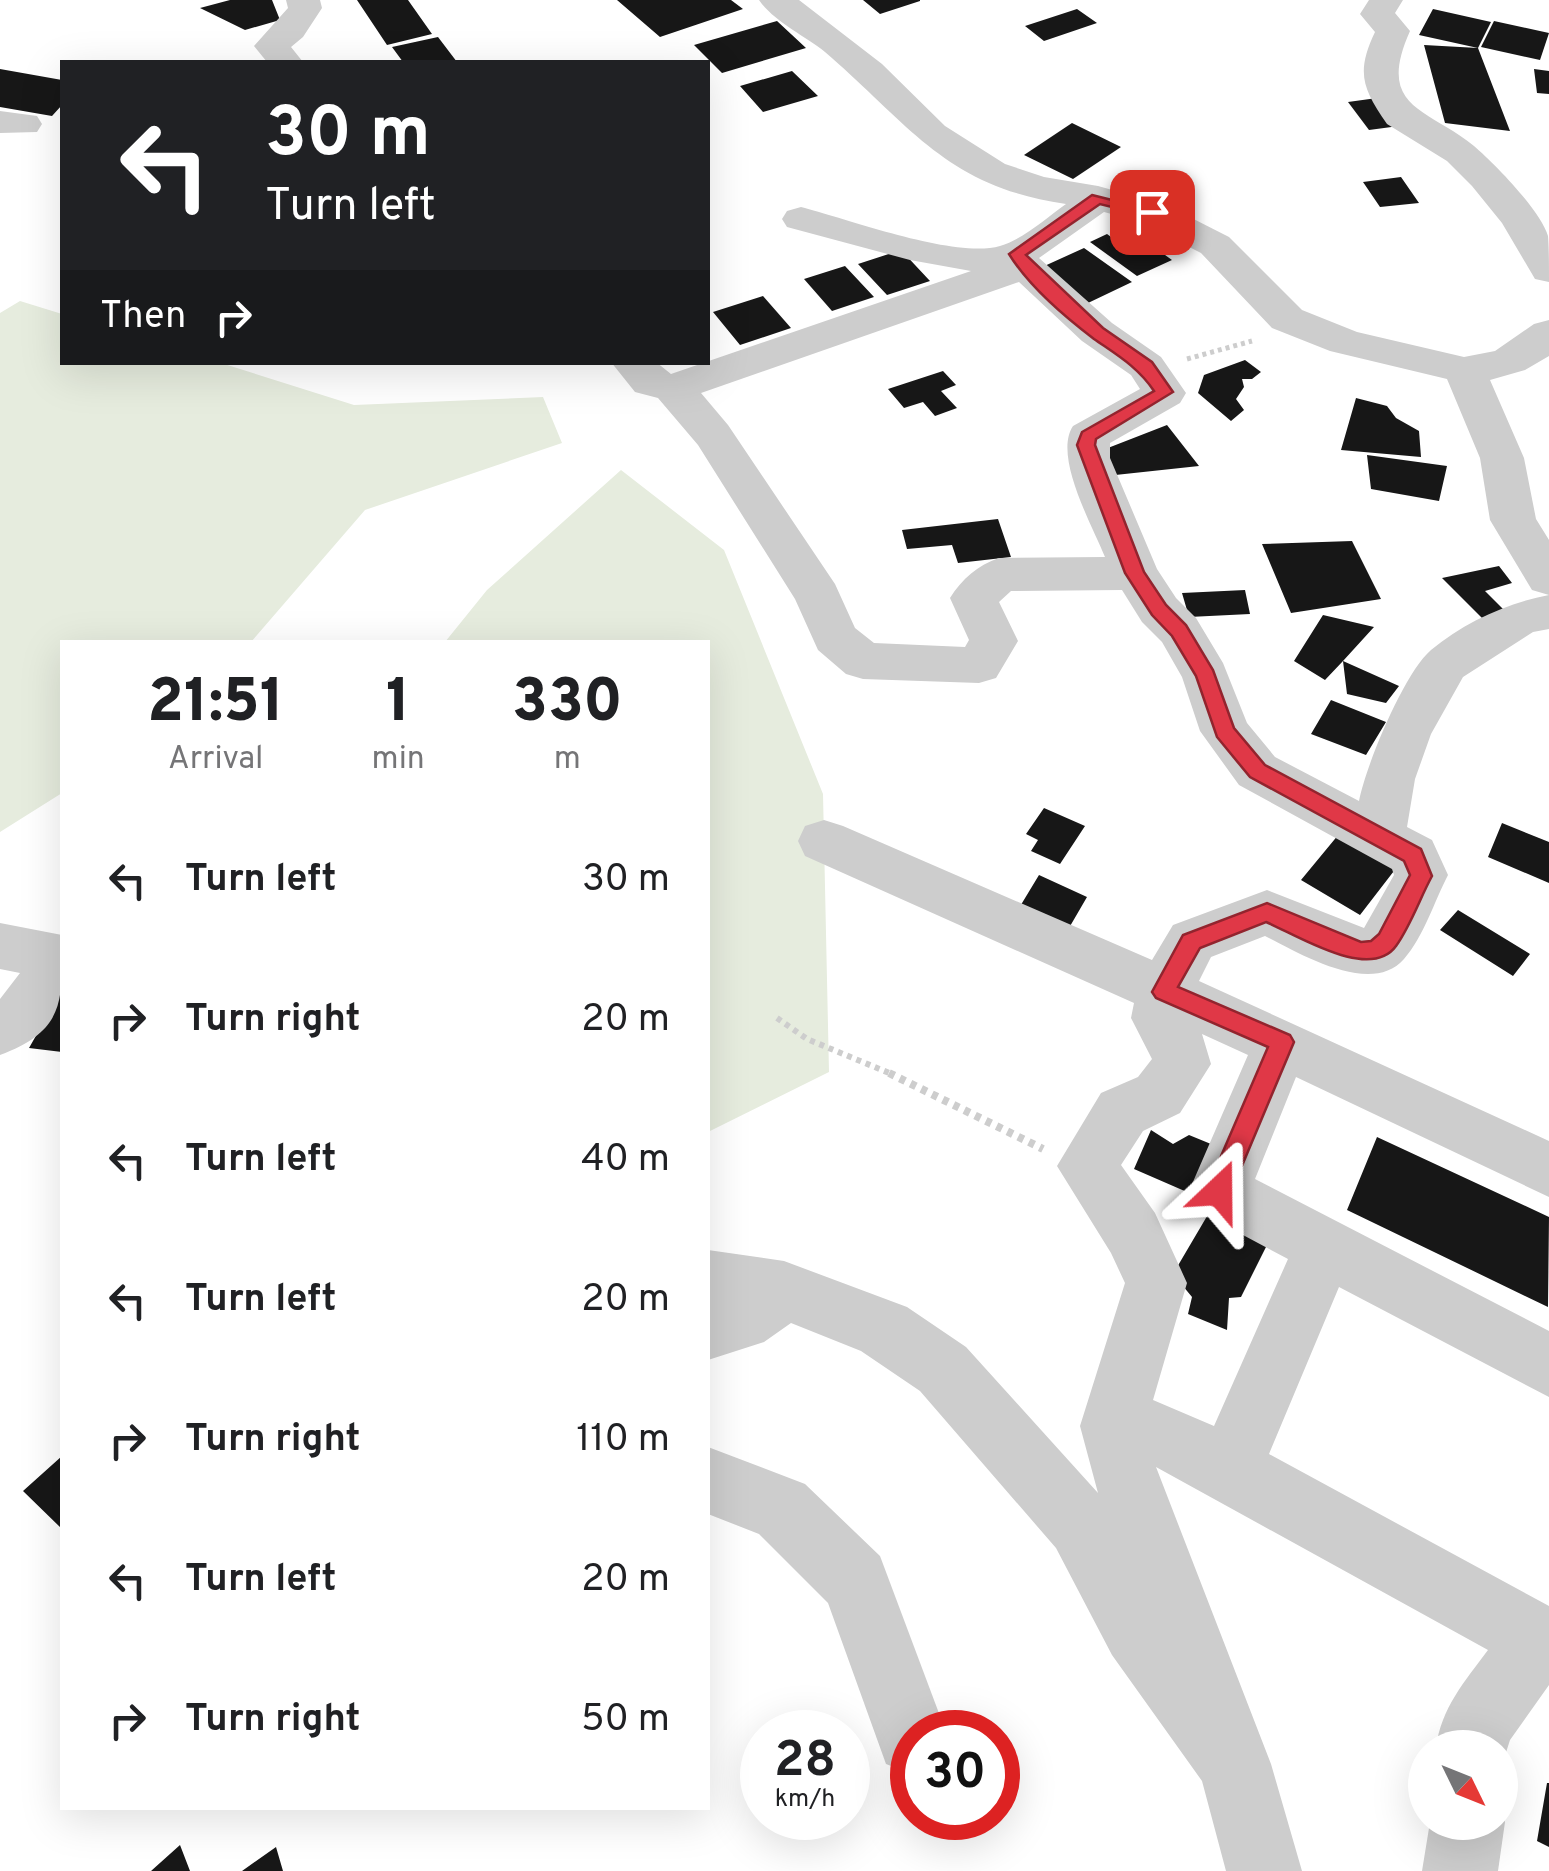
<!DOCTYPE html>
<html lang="en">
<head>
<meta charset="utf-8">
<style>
  body { margin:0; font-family:Overpass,sans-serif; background:#f2f2f2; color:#202124; height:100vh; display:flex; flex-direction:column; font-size:38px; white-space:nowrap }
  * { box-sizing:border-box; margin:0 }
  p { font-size:32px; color:#757577 }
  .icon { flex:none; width:55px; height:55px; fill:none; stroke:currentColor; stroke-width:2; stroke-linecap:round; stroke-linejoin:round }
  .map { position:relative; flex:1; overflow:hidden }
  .drawer { position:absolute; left:60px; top:640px; width:650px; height:1170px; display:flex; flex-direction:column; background:#fff; border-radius:0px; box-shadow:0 10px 40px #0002 }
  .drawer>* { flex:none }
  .top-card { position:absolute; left:60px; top:60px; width:650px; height:305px; border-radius:0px; box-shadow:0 10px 40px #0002; background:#202124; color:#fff; overflow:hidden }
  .needle { width:65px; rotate:133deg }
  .buttons { position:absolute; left:1408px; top:1730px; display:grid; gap:20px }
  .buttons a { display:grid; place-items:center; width:110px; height:110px; border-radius:50%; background:#fff; box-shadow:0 10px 40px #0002; font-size:50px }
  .speed { position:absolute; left:740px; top:1710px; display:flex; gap:20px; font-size:50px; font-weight:700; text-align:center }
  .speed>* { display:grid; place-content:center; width:130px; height:130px; border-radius:50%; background:#fff; box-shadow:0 10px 40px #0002; line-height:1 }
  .speed small { font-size:25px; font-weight:400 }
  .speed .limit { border:15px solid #d22; background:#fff; color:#111 }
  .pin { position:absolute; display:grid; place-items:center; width:85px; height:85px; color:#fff; margin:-42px; border-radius:20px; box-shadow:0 5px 15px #0006 }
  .me { position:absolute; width:110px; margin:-55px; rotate:23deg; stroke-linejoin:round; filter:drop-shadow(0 0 8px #0008) }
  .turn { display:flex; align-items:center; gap:35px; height:210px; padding:0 40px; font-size:45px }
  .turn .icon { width:130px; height:130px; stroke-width:2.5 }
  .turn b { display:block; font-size:70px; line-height:85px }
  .then { display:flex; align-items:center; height:95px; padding:0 40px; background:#0003; gap:20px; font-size:38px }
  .eta { display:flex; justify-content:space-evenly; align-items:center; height:170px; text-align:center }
  .eta b { font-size:60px; font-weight:800; line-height:70px }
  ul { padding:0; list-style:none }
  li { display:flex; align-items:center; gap:30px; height:140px; padding:0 40px }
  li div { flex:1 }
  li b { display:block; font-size:38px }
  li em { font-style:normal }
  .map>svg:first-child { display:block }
  .green { fill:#e6ecde }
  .building { fill:#171717 }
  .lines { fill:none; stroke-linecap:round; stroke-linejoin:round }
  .path-far2 { stroke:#cdcdcd; stroke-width:5; stroke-dasharray:4 4; stroke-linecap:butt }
  .path-far1 { stroke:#cdcdcd; stroke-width:6; stroke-dasharray:5 5; stroke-linecap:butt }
  .path { stroke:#cdcdcd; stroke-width:8; stroke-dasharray:6 6; stroke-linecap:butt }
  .minor { fill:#cdcdcd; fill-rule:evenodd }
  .route { fill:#e03847; stroke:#92242e; stroke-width:2.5 }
</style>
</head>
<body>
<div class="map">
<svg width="1549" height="1871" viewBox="0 0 1549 1871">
  <rect width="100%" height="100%" fill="#fff"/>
  <!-- green -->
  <path class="green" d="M20,301L62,314V362L221,363L354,405L543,397L562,443L365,510L251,642H62V793L0,832V313Z
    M621,470L724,550L823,794L829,1072L708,1132V642H445L487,590Z"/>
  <!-- building -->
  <path class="building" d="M230,0H272L280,20L245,30L200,8Z
    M357,0H408L432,34L387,45Z
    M617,0H731L743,9L660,37Z
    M863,0H920V1L880,14Z
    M1077,9L1097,23L1044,41L1025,26Z
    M1433,9L1491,22L1478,48L1419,35Z
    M777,21L806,48L722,73L694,45Z
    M1494,21L1549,33L1540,60L1481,47Z
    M438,37L457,62H403L392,47Z
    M1424,45L1478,48L1510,131L1445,123Z
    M0,69L62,80V105L52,116L0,107Z
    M1534,69L1549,71V94L1537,93Z
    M792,71L818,96L763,112L740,86Z
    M1377,98L1399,126L1369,130L1348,102Z
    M1072,123L1121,147L1073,179L1024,155Z
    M1401,177L1419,203L1380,207L1363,182Z
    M1107,234L1122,245L1140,237L1172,260L1137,276L1090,242Z
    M1084,248L1132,282L1088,303L1040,268Z
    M901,250L930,281L887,295L858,264Z
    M845,266L874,297L832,311L804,279Z
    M763,296L791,328L740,345L713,312Z
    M1245,360L1261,372L1252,379H1242L1244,387L1236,399L1244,410L1231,421L1198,393L1204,375Z
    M943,371L956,385L941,391L957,408L935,416L923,402L904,408L888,389Z
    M1356,398L1387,406L1396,418L1419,431L1421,457L1341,450Z
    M1167,425L1199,466L1106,476L1095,453Z
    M1367,455L1447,466L1439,501L1371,489Z
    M998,519L1011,557L958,563L952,545L907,549L902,530Z
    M1352,541L1381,599L1291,613L1262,544Z
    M1499,566L1512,583L1485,591L1505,611L1482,618L1442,578Z
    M1245,590L1250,614L1189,617L1182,593Z
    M1323,615L1374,627L1343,661L1399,686L1386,703L1347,694L1343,661L1325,680L1294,661Z
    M1331,700L1386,722L1366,755L1311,734Z
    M1044,808L1085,826L1060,864L1031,851L1038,840L1026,834Z
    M1502,823L1549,842V883L1488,857Z
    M1339,834L1397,867L1360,915L1301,880Z
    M1039,875L1087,897L1062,940L1013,918Z
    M1458,910L1530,954L1513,976L1440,930Z
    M62,990V1052L29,1048Z
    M1151,1130L1173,1144L1189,1135L1228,1151L1203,1199L1134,1169Z
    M1377,1137L1549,1217L1548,1307L1347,1210Z
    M1213,1206L1271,1237L1241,1297L1229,1298L1227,1330L1188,1314L1192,1297L1173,1274Z
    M62,1456V1529L23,1491Z
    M1547,1783H1549V1847L1537,1841Z
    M180,1845L190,1871H151Z
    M276,1847L283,1871H242Z"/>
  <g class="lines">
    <!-- path-far2 -->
    <path class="path-far2" d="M1187,359L1252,341"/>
    <!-- path-far1 -->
    <path class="path-far1" d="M777,1018L807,1039L894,1075"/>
    <!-- path -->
    <path class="path" d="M889,1073L1043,1149"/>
    <!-- minor -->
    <path class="minor" d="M286,0H320L322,8L303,37L291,47L303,62H267L254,46L288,8Z
      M759,0H799L882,64L945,126L1005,164L1044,177L1098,186L1166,205L1229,237L1302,310L1357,332L1464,357L1495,351L1534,324L1549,320V356L1525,370L1490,380L1524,458L1536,519L1549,540V595L1532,590L1490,520L1480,458L1447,379L1330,351L1272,328L1201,253L1138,221L1104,212L1039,258L1112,323L1161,357L1186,393L1180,403L1110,443V458L1157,569L1176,598L1196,618L1223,663L1247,723L1275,757L1359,801C1366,765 1404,673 1431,650C1465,622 1507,603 1549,595V629L1533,632L1463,677L1431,734L1415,779L1407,827L1432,840L1448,875C1434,902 1424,936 1404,959C1371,997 1299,953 1265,936L1211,957L1199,981L1549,1141V1197L1296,1077L1255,1179L1549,1331V1397L1339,1287L1269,1454L1549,1606V1685L1510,1740L1500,1771V1748H1436C1441,1708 1465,1681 1488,1650L1156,1467L1271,1764L1302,1871H1226L1202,1781L1112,1655L1056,1548L920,1391L861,1351L791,1323L764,1342L708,1360V1250L784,1261L907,1307L966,1347L1098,1493L1080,1426L1125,1283L1111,1253L1057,1166L1101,1093L1138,1077L1152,1059L1131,1018L1134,1003L805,856L798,841L805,826L824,820L843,826L1152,960L1173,925L1267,890L1364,928L1394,875L1392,869L1239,785L1200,731L1182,677L1162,642L1142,622L1122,590L1011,591L999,602L1018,641L996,678L979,683L863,679L846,674L818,650L795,599L698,445L658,398L635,392L611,362H656L671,374L971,271L910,260L787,227L782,219L787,211L801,207C848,219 955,259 1000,246C1024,239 1046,218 1066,204C946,187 909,124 825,52C805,36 773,21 759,0ZM1019,282L1082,341L1131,375L1140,389L1073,426C1053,456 1092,525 1105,557L999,558C978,565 962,579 950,598L969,640L965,647L874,643L855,628L835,584L728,425L701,393ZM1202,1034L1248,1055L1189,1191L1198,1211L1288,1259L1214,1426L1153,1400L1187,1283L1155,1213L1121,1165L1143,1131L1180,1113L1211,1064Z
      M1369,0H1403L1395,13L1410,31C1375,109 1428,108 1474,146C1495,164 1540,210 1548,236C1549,248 1549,268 1549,282L1535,279L1502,223L1472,186L1447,161L1387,124C1362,88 1356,72 1375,32L1360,14Z
      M0,111L37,116L42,124L37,132L0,133Z
      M0,923L62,935C62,997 68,1030 0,1055V999L20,973L0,969Z
      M708,1447L805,1484L880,1556L946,1732H912V1774L886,1764L828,1603L759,1534L708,1514Z
      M1500,1809L1505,1822L1498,1871H1422L1430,1822H1500Z"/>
  </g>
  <!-- route -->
  <path class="route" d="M1092,195L1160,212L1152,217L1100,204L1026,255L1103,328L1152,362L1173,392L1096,439L1095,445L1144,572L1166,605L1186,625L1213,670L1234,728L1265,765L1421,849L1432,876C1420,898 1411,925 1396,946C1370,982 1297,935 1266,922L1200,948L1178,987L1290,1035L1294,1042L1228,1199L1219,1203L1210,1199L1206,1191L1268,1047L1156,998L1152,992L1183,935L1267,903L1361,942L1371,941L1379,934L1410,875L1404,861L1250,777L1217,737L1196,676L1172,636L1152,615L1125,573L1077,445L1082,432L1154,391C1138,367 1117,355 1094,339C1065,317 1028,285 1009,254Z"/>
</svg>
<div class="buttons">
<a><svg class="needle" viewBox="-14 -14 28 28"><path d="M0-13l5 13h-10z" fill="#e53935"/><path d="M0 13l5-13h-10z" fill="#757577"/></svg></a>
</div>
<div class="speed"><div>28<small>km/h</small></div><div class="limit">30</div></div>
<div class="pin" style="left:1152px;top:212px;background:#d93025"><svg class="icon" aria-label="arrive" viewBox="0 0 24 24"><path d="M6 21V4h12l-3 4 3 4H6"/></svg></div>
<svg class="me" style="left:1219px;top:1191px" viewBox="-20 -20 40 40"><path d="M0-17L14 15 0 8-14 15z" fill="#e03847" stroke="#fff" stroke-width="4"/></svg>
<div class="top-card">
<div class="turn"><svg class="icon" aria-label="left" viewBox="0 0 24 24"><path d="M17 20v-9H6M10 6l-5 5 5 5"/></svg><div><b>30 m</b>Turn left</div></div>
<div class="then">Then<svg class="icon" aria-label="right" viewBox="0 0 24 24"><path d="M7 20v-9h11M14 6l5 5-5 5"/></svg></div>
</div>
<section class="drawer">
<div class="eta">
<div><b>21:51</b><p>Arrival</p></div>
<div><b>1</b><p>min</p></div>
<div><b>330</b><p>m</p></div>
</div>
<ul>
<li><svg class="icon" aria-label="left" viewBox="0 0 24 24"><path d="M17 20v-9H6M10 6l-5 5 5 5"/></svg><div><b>Turn left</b></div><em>30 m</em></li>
<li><svg class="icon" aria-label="right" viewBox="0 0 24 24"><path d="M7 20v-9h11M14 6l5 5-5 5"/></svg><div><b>Turn right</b></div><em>20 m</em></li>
<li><svg class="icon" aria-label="left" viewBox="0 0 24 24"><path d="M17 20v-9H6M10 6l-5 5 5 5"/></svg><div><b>Turn left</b></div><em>40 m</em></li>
<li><svg class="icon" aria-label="left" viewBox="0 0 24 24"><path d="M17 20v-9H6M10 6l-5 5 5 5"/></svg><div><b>Turn left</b></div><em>20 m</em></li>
<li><svg class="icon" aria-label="right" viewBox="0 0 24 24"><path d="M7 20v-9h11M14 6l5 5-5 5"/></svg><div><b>Turn right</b></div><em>110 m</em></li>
<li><svg class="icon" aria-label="left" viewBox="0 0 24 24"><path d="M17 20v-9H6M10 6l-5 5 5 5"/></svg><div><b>Turn left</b></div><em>20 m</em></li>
<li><svg class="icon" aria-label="right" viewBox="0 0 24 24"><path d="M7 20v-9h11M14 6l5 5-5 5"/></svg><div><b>Turn right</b></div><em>50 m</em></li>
</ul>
</section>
</div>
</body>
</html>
